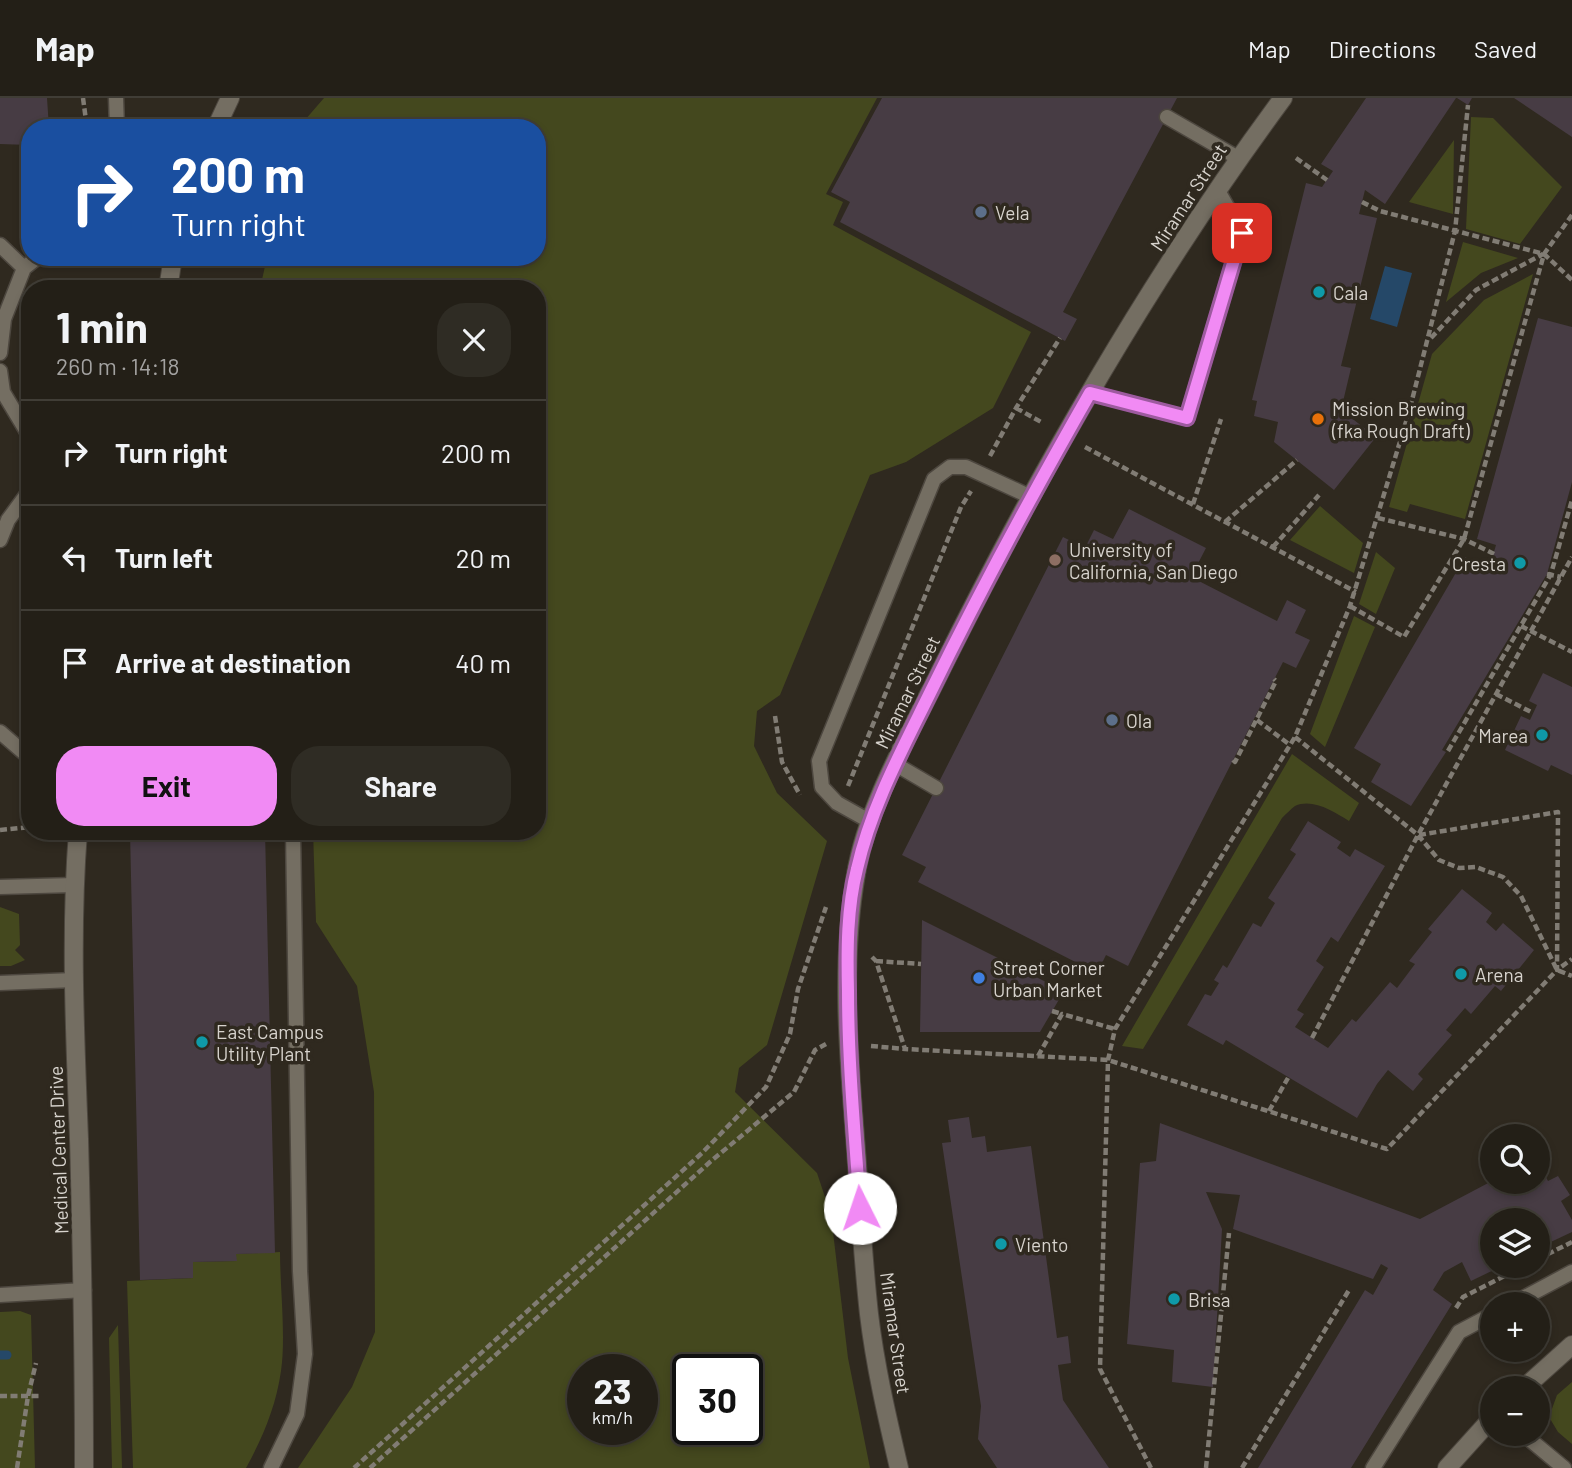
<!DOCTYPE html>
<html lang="en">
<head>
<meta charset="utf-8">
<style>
  body { margin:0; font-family:Barlow,sans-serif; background:#2f2c24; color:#f1f3f6; height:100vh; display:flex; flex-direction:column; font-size:26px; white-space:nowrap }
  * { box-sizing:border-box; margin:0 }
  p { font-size:23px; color:#a3a2a1 }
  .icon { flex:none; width:38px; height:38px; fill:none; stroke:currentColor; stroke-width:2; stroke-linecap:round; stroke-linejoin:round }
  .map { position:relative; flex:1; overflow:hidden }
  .details { position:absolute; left:21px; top:182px; width:525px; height:560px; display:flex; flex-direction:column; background:#231f17; border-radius:28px; box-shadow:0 4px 10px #0003,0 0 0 2px #403d36 }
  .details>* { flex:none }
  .hud { position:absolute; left:21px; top:21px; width:525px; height:147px; border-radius:28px; box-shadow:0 4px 10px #0003,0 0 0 2px #403d36; background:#1a4fa0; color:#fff; overflow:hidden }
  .buttons { position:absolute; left:1480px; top:1026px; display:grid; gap:14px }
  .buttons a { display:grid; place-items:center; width:70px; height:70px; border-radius:50%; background:#231f17; box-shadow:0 4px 10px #0003,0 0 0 2px #403d36; font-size:35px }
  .speed { position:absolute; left:567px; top:1256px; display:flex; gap:14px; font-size:35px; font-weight:700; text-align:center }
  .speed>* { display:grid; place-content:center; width:91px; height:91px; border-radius:50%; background:#231f17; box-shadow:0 4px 10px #0003,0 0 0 2px #403d36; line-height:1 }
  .speed small { font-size:18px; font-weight:400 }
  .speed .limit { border:4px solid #111; border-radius:10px; background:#fff; color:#111 }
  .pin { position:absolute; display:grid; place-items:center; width:60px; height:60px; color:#fff; margin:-30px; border-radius:14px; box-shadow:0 4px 10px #0006 }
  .me { position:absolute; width:77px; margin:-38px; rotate:356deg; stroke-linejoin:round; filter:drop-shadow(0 0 5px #0008) }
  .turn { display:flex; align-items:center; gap:24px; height:147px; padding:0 35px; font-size:32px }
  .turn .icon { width:91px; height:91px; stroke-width:2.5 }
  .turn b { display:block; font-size:49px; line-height:60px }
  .round { display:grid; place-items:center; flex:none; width:74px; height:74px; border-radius:28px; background:#2f2c24 }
  .head { display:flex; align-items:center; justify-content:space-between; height:119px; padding:0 35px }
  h1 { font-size:42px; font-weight:700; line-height:52px }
  .cta { display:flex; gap:14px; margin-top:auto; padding:14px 35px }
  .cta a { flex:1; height:80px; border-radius:28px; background:#f18af4; color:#111; font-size:28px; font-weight:700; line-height:80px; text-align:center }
  .cta a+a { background:#2f2c24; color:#f1f3f6 }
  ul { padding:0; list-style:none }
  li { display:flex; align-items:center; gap:21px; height:105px; padding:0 35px; border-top:2px solid #403d36 }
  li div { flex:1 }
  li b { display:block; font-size:26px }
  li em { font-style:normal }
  header { display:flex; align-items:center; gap:42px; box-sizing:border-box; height:98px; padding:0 35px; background:#231f17; border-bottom:2px solid #403d36 }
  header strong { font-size:33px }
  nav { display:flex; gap:38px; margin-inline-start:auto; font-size:24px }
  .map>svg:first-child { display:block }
  .green { fill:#44481e; fill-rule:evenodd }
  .water { fill:#254868 }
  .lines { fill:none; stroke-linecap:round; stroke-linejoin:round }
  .stream { stroke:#254868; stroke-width:9 }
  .building { fill:#473c44 }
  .lane-casing { stroke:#4d473f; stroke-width:17 }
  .street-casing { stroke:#4d473f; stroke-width:20 }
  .secondary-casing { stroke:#4d473f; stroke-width:20 }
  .path { stroke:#817c74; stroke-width:4.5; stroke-dasharray:7 3.5; stroke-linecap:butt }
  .lane { stroke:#746e62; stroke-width:14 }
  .street { stroke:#746e62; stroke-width:18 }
  .secondary { stroke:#746e62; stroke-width:18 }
  .route-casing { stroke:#9d5a9f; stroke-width:18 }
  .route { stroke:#f18af4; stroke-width:12 }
  .service-dot { fill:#5c6f8a; stroke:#2f291f; stroke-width:2.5 }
  .culture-dot { fill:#0f9aa8; stroke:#2f291f; stroke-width:2.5 }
  .food-dot { fill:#e8710a; stroke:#2f291f; stroke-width:2.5 }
  .education-dot { fill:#8d6e63; stroke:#2f291f; stroke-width:2.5 }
  .shop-dot { fill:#3f7fe0; stroke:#2f291f; stroke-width:2.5 }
  .labels { text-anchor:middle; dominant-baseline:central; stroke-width:7; stroke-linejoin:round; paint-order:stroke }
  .street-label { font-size:19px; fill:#d7d3cd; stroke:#2f291f }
  .poi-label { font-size:19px; fill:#d7d3cd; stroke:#2f291f; text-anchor:start }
</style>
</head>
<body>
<header>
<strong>Map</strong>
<nav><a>Map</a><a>Directions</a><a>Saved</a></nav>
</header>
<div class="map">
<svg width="1572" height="1370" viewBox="0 0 1572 1370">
  <rect width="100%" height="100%" fill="#2f291f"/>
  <!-- green -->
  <path class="green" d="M324,0H877L826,96L843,104L833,127L1031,234L993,310L906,364L870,377L780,597L757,613L754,648L777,695L827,743L767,947L739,970L735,994L817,1075L831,1117L848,1260L870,1370H298L352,1289L375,1234L374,994L357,888L316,824L313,733H537V191H260L267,159H537V30H298ZM583,1272H642V1332H583ZM747,1272V1332H688V1272Z
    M1471,19L1493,20L1562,89L1520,146L1466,131Z
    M1454,42L1453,116L1409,104Z
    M1463,144L1518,160L1481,175L1446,204Z
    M1533,176L1465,421L1410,406L1407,414L1389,409L1432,256L1484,202Z
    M1320,408L1363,445L1354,475L1290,442Z
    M1376,454L1395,470L1376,516L1359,506Z
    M1354,518L1375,529L1325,649L1310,636Z
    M1292,656L1359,705L1349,723C1334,714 1313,700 1295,708C1291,711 1286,716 1282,720L1143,951L1122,948Z
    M0,809L19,816L20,847L15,852L25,862L11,868H0Z
    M280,1154C280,1189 286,1239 281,1273C276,1308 263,1339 246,1370H133L127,1183L193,1180V1164L236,1163V1156Z
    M20,1213L31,1217L35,1370H0V1214Z
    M118,1227L122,1370H112L109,1240Z
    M1572,1284V1346L1558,1334L1549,1319L1557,1297Z"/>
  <!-- water -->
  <path class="water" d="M1385,168L1412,175L1397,229L1370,221Z"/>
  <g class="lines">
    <!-- stream -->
    <path class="stream" d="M0,1257H7"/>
  </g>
  <!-- building -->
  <path class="building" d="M0,0H47L49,30H30V47L0,46Z
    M882,0H1177L1063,214L1077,221L1065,243L840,124L850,104L831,94Z
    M1366,0H1456L1385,106L1365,92L1359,116L1377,120L1341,268L1351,270L1341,312L1376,339L1334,392L1274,344L1278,324L1254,318L1257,303L1252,302L1306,85L1322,89L1333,73L1321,66Z
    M1457,0H1472L1468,7Z
    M1514,0H1572V39Z
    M1538,220L1572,229V384L1547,476L1442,652L1446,654L1411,708L1371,684L1381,666L1354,650L1465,459L1489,471L1496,447L1477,441Z
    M1129,411L1206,450L1191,479L1277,523L1287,502L1306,512L1295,535L1310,542L1296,570L1283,564L1128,868L1106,857L1097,875L918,784L926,769L902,757L1063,439L1085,450L1094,432L1113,441Z
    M1543,575L1572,589V677L1551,667L1548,673L1505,652L1521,618L1530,622L1537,607L1529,603Z
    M1308,723L1341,744L1337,750L1350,759L1355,751L1385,768L1338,844L1331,839L1316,863L1324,869L1297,912L1304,916L1295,929L1328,950L1352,921L1356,924L1390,884L1397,890L1415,866L1409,863L1432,834L1428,831L1462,791L1492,815L1486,824L1496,833L1503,825L1534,852L1501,893L1495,888L1471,916L1465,910L1446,932L1452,937L1418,976L1423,981L1413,993L1388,972L1377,986L1357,1020L1226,942L1223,947L1187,927L1205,896L1211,898L1219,885L1214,882L1223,867L1227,870L1253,825L1261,829L1275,805L1268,800L1296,756L1290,752Z
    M130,733H265L275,1155L236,1156L237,1163L193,1164V1180L140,1182Z
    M922,822L1064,893L1040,934H920Z
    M969,1019L972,1040L985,1038L987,1054L1031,1048L1057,1240L1068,1238L1071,1265L1058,1267L1063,1302L1109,1370H997L978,1341L981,1308L942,1045L951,1044L948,1022Z
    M1160,1025L1420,1121L1492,1083H1538V1074L1542,1072L1548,1083L1558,1078L1570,1097L1561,1103L1572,1122V1134L1538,1150V1122H1493V1167H1504L1471,1183L1462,1164L1444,1174L1433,1192L1452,1206L1351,1370H1258L1365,1192L1373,1197L1388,1170L1381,1166L1373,1181L1233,1131L1240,1097L1206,1094L1222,1131L1213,1289L1172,1284L1174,1252L1127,1246L1140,1065L1156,1063Z"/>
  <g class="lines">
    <defs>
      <path id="lane" d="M116,0L117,30
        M1167,19L1238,60
        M0,147L24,170
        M0,255L4,221L24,170L38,159
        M0,273L3,294L30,339
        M1090,295L1187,320L1242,135L1217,91
        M0,442L8,422L30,392
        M0,634L30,660
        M895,666L936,690
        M871,724L837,705L822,689L819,663L934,381L950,369H966L1031,399
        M0,789L74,787
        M0,885L74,882
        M0,1197L84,1192
        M1512,1206L1572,1174
        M1522,1335L1564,1370
        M271,1370L297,1316L305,1256L300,1173L293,733
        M1373,1370L1459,1234L1493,1216"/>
      <path id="street" d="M1524,1290L1572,1247
        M899,1370C887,1319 875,1267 869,1216C863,1162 860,1107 856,1052C849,960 840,868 856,776C867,708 912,632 942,570C1040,372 1151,178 1283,0
        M1447,1370L1493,1319"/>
      <path id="secondary" d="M216,30L230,0
        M168,191L173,159
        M78,733C70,836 75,938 79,1041C82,1151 84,1260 84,1370"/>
    </defs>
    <!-- lane casing -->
    <use href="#lane" class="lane-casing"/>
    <!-- street casing -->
    <use href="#street" class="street-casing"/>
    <!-- secondary casing -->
    <use href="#secondary" class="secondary-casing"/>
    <!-- path -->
    <path class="path" d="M83,0L87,30
      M1296,60L1327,82
      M1362,104L1380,113L1544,156L1572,182
      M1431,240L1476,192L1543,156
      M1016,310L1043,325
      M1085,349L1356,494
      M990,358L1016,310L1060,240
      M1193,406L1221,321
      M1378,420L1464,441L1494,456
      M1225,424L1297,362
      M1273,449L1319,397
      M1547,476L1561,479
      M1350,508L1404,539L1464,441L1544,156L1572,117
      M1521,528L1572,554
      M1496,596L1533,615
      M775,618L782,664L800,697
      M1257,622L1290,647
      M1295,639L1418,737L1439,762L1459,770L1476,769L1503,779L1521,798L1557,872L1572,878
      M1448,653L1551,476L1572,402
      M1233,662L1235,664L1276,583L1274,581
      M848,688L961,409L971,393
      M0,732L30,729
      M1419,737L1558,714L1557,872L1572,861
      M872,859L876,863L905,951L1108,962L1387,1051L1557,872
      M876,863L921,866
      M1052,913L1062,916
      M1312,940L1418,737L1572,459
      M871,948L905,951
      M1038,958L1062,916L1115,931
      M1269,1013L1288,980
      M1538,1161L1572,1144
      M1456,1210L1463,1199L1526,1167
      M0,1298H39
      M17,1370L28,1298L36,1265
      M354,1370L702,1055L766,989L790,936L798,891L826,809
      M370,1370L710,1064L794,994L815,952L826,946
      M1151,1370L1100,1271L1108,962L1115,931L1295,639L1350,508L1409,314L1455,133L1468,7
      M1206,1370L1229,1135
      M1242,1370L1349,1192"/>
    <!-- lane -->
    <use href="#lane" class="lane"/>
    <!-- street -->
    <use href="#street" class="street"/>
    <!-- secondary -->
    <use href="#secondary" class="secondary"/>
  </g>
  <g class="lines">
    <defs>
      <path id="route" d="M860,1110C855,1037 848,965 848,893C847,852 847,810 857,771C871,709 902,652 930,595C980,493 1034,393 1090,295L1187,320L1242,135"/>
    </defs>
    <!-- route casing -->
    <use href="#route" class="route-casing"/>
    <!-- route -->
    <use href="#route" class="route"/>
  </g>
  <!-- markers -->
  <g class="service-dot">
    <circle cx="981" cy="114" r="7"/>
    <circle cx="1112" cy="622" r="7"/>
  </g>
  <g class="culture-dot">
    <circle cx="1319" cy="194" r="7"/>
    <circle cx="1520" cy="465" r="7"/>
    <circle cx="1542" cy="637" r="7"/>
    <circle cx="1461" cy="876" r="7"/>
    <circle cx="202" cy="944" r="7"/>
    <circle cx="1001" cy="1146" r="7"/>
    <circle cx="1174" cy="1201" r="7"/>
  </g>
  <circle class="food-dot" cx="1318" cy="321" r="7"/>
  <circle class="education-dot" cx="1055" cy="462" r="7"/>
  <circle class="shop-dot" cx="979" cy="880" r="7"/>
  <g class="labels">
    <!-- street labels -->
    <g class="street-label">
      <text transform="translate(1188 99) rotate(-57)">Miramar Street</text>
      <text transform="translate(907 594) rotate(-64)">Miramar Street</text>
      <text transform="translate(58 1052) rotate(-92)">Medical Center Drive</text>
      <text transform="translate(896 1235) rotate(82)">Miramar Street</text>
    </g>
    <!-- poi labels -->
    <g class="poi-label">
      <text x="995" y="114">Vela</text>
      <text x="1333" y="194">Cala</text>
      <text x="1332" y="310">Mission Brewing<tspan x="1332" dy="22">(fka Rough Draft)</tspan></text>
      <text x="1069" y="451">University of<tspan x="1069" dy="22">California, San Diego</tspan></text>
      <text x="1506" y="465" text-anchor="end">Cresta</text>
      <text x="1126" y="622">Ola</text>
      <text x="1528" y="637" text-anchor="end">Marea</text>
      <text x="993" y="869">Street Corner<tspan x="993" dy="22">Urban Market</tspan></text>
      <text x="1475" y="876">Arena</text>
      <text x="216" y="933">East Campus<tspan x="216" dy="22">Utility Plant</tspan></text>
      <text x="1015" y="1146">Viento</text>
      <text x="1188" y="1201">Brisa</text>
    </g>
  </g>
</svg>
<div class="buttons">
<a><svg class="icon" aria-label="search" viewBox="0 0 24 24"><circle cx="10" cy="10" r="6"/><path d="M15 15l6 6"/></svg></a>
<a><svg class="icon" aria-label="layers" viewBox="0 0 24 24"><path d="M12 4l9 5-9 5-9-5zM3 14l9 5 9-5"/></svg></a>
<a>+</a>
<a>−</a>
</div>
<div class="speed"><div>23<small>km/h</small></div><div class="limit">30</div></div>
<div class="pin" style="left:1242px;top:135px;background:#d93025"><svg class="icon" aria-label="arrive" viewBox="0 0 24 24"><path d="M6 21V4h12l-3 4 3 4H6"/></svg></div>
<svg class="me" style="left:860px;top:1110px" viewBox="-20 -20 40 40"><circle r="19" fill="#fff"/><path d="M0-13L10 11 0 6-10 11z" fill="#f18af4"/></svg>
<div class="hud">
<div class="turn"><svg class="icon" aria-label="right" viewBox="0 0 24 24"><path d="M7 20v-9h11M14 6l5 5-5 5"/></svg><div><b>200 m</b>Turn right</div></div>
</div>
<section class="details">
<div class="head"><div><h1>1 min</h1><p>260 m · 14:18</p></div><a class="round"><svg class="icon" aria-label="close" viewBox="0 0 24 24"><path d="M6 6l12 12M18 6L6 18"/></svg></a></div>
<ul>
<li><svg class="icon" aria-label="right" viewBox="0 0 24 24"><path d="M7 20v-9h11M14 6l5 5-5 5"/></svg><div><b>Turn right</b></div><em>200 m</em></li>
<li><svg class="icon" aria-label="left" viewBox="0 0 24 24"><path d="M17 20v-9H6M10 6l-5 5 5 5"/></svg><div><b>Turn left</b></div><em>20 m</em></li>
<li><svg class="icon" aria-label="arrive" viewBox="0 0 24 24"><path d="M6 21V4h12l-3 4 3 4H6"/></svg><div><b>Arrive at destination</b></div><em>40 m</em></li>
</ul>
<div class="cta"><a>Exit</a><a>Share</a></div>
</section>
</div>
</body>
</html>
